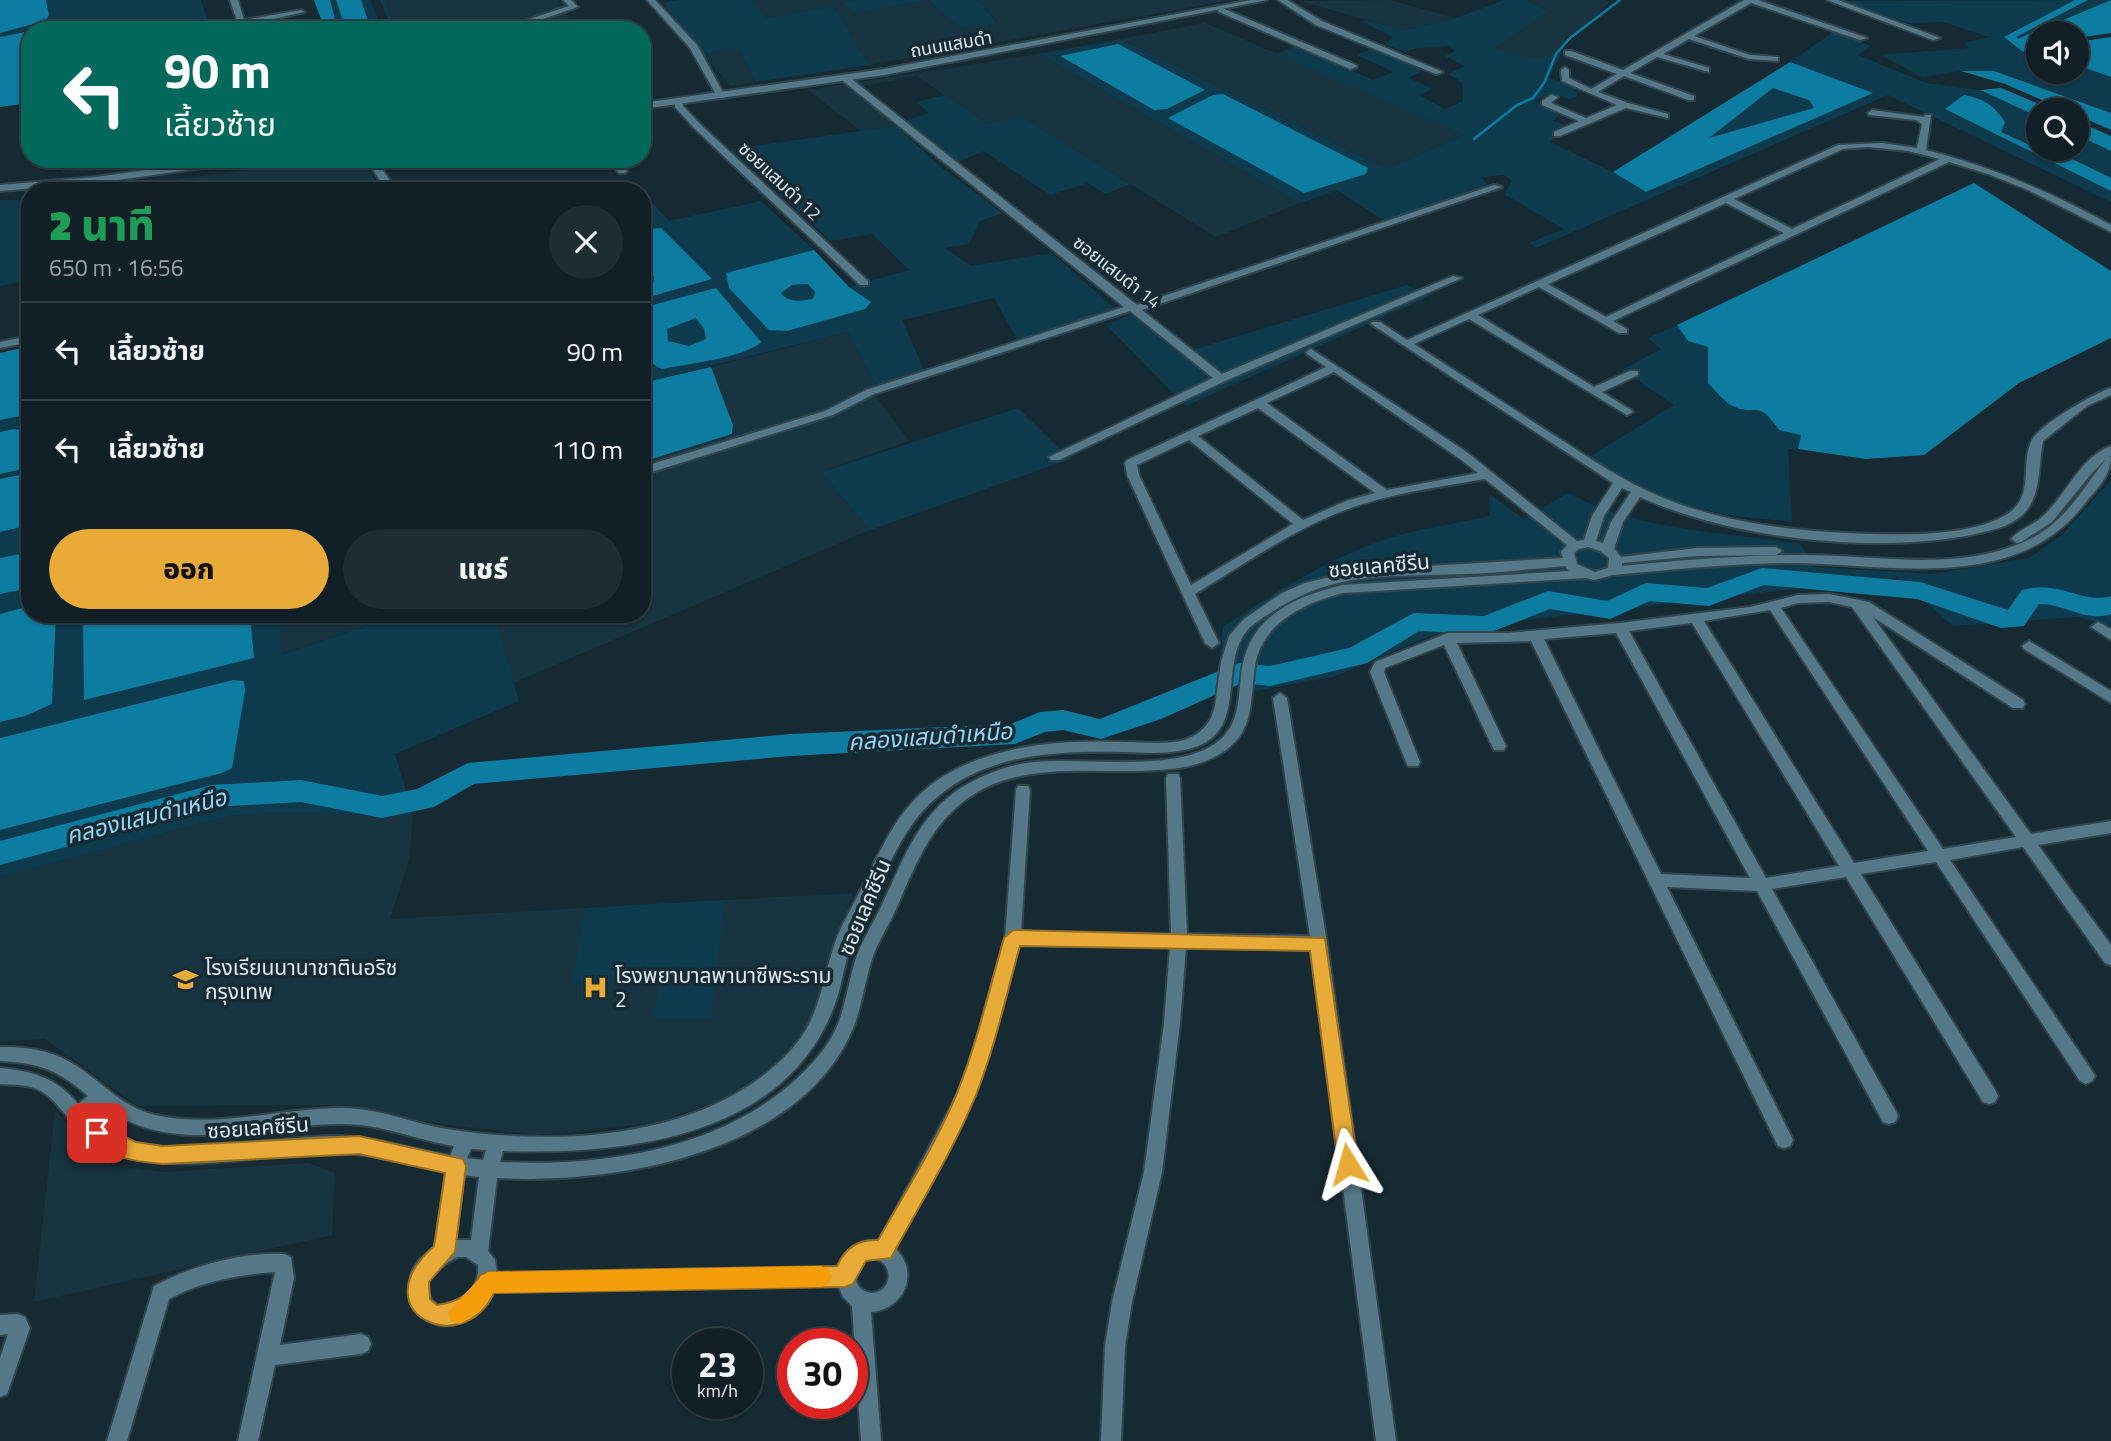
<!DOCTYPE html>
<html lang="th">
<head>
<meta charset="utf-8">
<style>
  body { margin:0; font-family:"Titillium Web","Noto Sans Thai",sans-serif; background:#1e2d32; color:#f1f3f6; height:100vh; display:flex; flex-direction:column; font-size:26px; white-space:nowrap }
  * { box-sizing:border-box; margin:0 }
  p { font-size:23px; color:#9ca3a7 }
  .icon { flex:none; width:38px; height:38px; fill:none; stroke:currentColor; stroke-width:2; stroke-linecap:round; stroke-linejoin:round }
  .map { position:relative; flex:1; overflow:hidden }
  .side { position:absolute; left:21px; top:182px; width:630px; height:441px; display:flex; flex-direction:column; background:#102026; border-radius:28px; box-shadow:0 2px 5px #0004,0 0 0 2px #303e43 }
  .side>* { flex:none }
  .top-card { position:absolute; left:21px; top:21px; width:630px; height:147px; border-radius:28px; box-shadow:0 2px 5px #0004,0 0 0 2px #303e43; background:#00695c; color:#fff; overflow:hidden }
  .buttons { position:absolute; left:2026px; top:21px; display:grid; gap:14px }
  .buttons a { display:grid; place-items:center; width:63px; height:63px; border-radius:50%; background:#102026; box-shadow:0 2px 5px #0004,0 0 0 2px #303e43; font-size:35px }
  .speed { position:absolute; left:672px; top:1328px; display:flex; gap:14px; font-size:35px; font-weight:700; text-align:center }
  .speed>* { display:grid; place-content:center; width:91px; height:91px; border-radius:50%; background:#102026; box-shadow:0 2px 5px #0004,0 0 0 2px #303e43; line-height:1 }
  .speed small { font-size:18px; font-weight:400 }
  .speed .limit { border:10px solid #d22; background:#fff; color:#111 }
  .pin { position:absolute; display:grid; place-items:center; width:60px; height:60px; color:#fff; margin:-30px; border-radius:14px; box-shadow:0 4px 10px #0006 }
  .me { position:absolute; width:77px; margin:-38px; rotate:352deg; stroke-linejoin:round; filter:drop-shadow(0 0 5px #0008) }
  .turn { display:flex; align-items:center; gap:24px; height:147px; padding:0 28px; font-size:32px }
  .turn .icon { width:91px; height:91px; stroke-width:2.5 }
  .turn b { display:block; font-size:49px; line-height:60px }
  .round { display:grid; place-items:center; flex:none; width:74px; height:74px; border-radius:37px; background:#1e2d32 }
  .head { display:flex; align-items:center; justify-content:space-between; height:119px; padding:0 28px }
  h1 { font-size:42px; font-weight:800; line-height:52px; color:#1e9e55 }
  .cta { display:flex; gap:14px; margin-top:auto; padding:14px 28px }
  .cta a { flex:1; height:80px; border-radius:42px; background:#e9ab38; color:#111; font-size:28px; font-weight:800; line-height:80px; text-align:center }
  .cta a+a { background:#1e2d32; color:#f1f3f6 }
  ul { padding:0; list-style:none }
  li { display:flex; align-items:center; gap:21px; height:98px; padding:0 28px; border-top:2px solid #303e43 }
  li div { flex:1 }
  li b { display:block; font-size:26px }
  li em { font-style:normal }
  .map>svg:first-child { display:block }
  .built { fill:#183440 }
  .green { fill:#0d3b4d; fill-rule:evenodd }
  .water { fill:#0d7ca1; fill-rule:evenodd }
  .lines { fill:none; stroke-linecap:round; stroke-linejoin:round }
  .stream { stroke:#0d7ca1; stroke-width:2.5 }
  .canal { fill:#0d7ca1; fill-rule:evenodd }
  .river { fill:#0d7ca1; fill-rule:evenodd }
  .minor-casing { stroke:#32454d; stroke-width:4 }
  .tertiary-casing { stroke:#32454d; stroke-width:4 }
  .minor { fill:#557888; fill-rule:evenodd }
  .tertiary { fill:#557888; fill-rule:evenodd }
  .route { fill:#e9ab38; stroke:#976f24; stroke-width:2 }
  .slow { fill:#f59e0b }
  .labels { text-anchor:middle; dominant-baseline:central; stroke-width:7; stroke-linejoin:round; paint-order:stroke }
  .far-street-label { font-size:18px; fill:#deeaf0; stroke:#162a33 }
  .street-label { font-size:21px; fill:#deeaf0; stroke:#162a33 }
  .poi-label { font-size:21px; fill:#deeaf0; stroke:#162a33; text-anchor:start }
  .water-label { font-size:23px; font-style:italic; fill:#92d5f4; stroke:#162a33 }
</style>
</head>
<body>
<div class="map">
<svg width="2111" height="1441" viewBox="0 0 2111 1441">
  <rect width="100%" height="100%" fill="#162a33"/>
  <!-- built -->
  <path class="built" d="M385,0H557L576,30H396Z
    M753,0H855L844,3L856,13L928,0L960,28L997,22L979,0H1231L870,65L833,6L766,18Z
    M1390,0L1456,18L1403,30L1299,1Z
    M1526,0H1605L1610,2L1552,56L1531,60L1495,48L1549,11Z
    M1205,23L1398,105L1464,135L1387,169L1121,39Z
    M738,47L756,82L730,86L704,54Z
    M1039,54L1300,203L1216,237L1022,117L988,124L916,76L853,88L896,126L861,131L808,90Z
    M54,159H175L64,174Z
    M323,159H362L382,191H95Z
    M848,332L877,386L870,389L909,441L821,472L870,530L513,683L494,614H642V462L732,434L733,425L711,367Z
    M280,614H402L280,655Z
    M271,813L413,815L409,860L390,919L853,893L813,1023L784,1059L721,1100L655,1123L538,1135L442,1124L328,1105L138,1106L45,1039L0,1042V877L229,816Z
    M55,1111L112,1166L164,1172L308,1163L335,1173L332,1235L34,1302Z"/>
  <!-- green -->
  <path class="green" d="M46,0H201L211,30H59L55,24L0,37V33L45,21L49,15Z
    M330,0H336L347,28L369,19L361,0H370L379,21L388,19L380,0H385L396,30L385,22L336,30L339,28Z
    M677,0H753L766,18L833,6L870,65L756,82L738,47L704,54L663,3Z
    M855,0H979L997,23L960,28L928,0L856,13L843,3Z
    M1504,0H1526L1549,11L1495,48C1522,57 1539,64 1564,48L1549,78L1573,85L1578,96L1570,99L1549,94L1535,101L1560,114L1553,121L1567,126L1550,142L1613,172L1646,192L1872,93L1790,62L1835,31L1871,46L1858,55L1926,83L1980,90L2039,117V147L1945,109L2111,191V202L1888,95L1536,248L1529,243L1564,229L1504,194L1512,181L1504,175L1482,177L1488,187L1385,221L1337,190L1300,203L1039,54L1121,39L1387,169L1464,135L1277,54L1295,46L1373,80L1394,72L1357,55L1374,48L1424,70L1409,78L1433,89L1419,95L1445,109L1463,101L1462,82L1448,74L1465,66L1445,56L1456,51L1447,46C1430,50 1425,44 1405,52L1385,44L1393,37L1362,22L1365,20L1404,30L1456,18ZM1066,60L1205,90L1167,109L1154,110ZM1169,118L1367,168L1365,174L1304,193Z
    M2109,0L2016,40L2029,45L2039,44V72H2077V65L2111,77V113L1994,71H1961L1922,77L1881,55L1969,48L1964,43L1989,37L1944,22L1908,23L1843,1Z
    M1773,87L1809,100L1815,108L1707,139Z
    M945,95L988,124L1021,116L1130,184L1105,194L1088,183L1050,195L984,151L958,162L904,121L929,113L916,102Z
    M896,126L943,169L1003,213L980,221L969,244L945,248L971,266L1052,253L1115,309L1018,341L994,298L902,320L924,370L877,386L848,332L642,383V299L711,279L661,228L642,230V192L669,221L761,201L814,250L726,273L769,330L871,302L849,287L909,270L872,234L831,241L731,149Z
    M2077,135L2111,151V178L2046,149H2077Z
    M0,200H30V280L0,286Z
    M809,284L815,292L813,299C800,301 789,303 781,292L792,285Z
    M1407,285L1430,296L1186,406L1106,325L1133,314L1179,354Z
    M1677,325L1688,341L1708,347V383C1715,390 1724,402 1733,406C1755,417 1758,398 1779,430L1802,435L1798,449H1788L1792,522L1726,515L1663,499L1589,457L1674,405L1622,370L1661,349L1648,338Z
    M1018,408L1070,459L870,530L821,472Z
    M30,414V473L0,479V474L23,469L25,458L14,429L0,432V420Z
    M2111,480V626L2078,617L1953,626L1897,577L1497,623L1429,636L1333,677L1255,691L1220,668L1223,627C1273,593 1341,551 1400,535C1430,527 1460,523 1490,516L1489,494L1524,519L1568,493C1638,531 1724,532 1801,544L1813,567L1933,574L2029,558L2062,535Z
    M30,525V552L0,558V532Z
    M30,588V606L0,614V594Z
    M56,614H83L85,699L254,658L250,614H280L281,655L402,614H494L519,701L395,754L413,815L271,813L229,816L0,877V830L222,773L244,681L232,680L0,738V722L25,716L52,704Z
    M725,900L711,1018H653L660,983H572L585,908Z"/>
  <!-- water -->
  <path class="water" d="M0,0H46L49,15L45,21L0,33Z
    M314,0H330L338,29L325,30Z
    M336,0H361L369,23L346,29Z
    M2111,0V33L2077,38V33H2039V44L2029,46L2015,40Z
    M30,31V103L0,107V37Z
    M2111,37V77L2077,65V42Z
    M1118,44L1205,90L1167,109L1154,110L1060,56Z
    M1790,62L1873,93L1646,192L1613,172ZM1773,88L1809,100L1814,108L1709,138Z
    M1961,71H1994L2111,113V130L2077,115V110H2065L2005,84Z
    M2001,88L2053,110H2039V117L1980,90Z
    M1223,94L1368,168L1366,174L1304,193L1168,118L1213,95Z
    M1964,95C1984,99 1994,105 2005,122L2001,132L2039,149L2060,153L2111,178V191L1945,109Z
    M2077,121L2111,136V151L2077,135Z
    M1974,183L2111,271V338L2019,383L1924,455L1866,459L1798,449L1801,435L1779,430C1758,398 1755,417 1733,406C1724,402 1715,390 1708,383V347L1688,341L1677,325Z
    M661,228L712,279L642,299V287L653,283L654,277L642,265V230Z
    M814,250L849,287L871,302L865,309L787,331L769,330L729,288L726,273ZM808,284L815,292L813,299C800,301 789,303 781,293L792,285Z
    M716,288L761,342C744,358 686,364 662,369C637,358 642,331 642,308ZM696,318L704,329L706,339L689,346L668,341L667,329Z
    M30,346V414L0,420V353Z
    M711,367L733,425L732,434L642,462V383Z
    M14,429L21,430L23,469L0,474V432Z
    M30,473V525L0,532V479Z
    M30,552V588L0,594V558Z
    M30,606V614H56L52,704L25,716L0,722V614Z
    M83,614H250L254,658L84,700Z
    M233,680L244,681L245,691L232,768L222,773L0,830V738Z"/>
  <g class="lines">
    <!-- stream -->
    <path class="stream" d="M1474,139L1517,105L1533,98L1544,83L1556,54L1570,38L1620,0"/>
    <!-- canal -->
    <path class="canal" d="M2075,0H2088L2016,37L2034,50V54H2026L2004,37Z"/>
    <!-- river -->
    <path class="river" d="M1762,568L1920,582L2008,610L2022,590C2061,579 2081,605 2111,596V614C2085,623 2065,603 2039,604L2024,626L2001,628L1917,599L1764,585L1709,606L1650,601L1610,619L1550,609L1486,634L1419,631L1367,663L1270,686L1242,683L1161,719L1101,739L1063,730L1045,732L1015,744L791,756L474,784L434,807L382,818L301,802L212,807L0,865V841L212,785L301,780L382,796L417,789L468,763L791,734L1011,724L1040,712L1063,710L1100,719L1239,663L1270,666L1349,648L1414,613L1484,616L1548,591L1607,601L1646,583L1707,588Z"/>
    <defs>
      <path id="minor" d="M230,0H238L244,20L301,10L305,12L246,25V30H240Z
        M563,0H571L578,7L510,30H497L569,6Z
        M647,0H655L697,45L725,96L724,98H718L690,48Z
        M1278,0H1287L1322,21L1443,72L1436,74L1316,25Z
        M1744,0H1758L1867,38L1860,40L1751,3L1694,36L1750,55L1778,57V61L1749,59L1689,39L1663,54L1709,68V72L1657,57L1630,73L1694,96V100H1688L1624,76L1598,92L1628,103L1668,114V118L1626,108L1560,136H1554V132L1579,121L1542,105V101L1551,95L1558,97L1551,103L1586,118L1617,105L1562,81L1561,70L1565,67L1569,70V78L1591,89L1617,74L1565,55V51H1571L1623,70Z
        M1827,0H1838L1940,38L1933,40Z
        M1222,8L1356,65L1357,67L1350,69L1219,12L1218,10Z
        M843,77H849L1137,305L1494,185L1502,187L1142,310L1222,374L1453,276L1462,278L1225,381L1059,460H1051L1049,457L1213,378L1130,311L874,394L833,415L642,475V467L825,411L866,390L1124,307L843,81Z
        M675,99H681L683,106L700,124L868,281V285H860L694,128L675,107Z
        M1872,110L1924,117L1925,115H1931L1926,150C1992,167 2051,192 2111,225V232L2028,190L1988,174L1949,162L1613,321L1627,329V333H1619L1539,287L1478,315L1594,387L1630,371H1638V375L1602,392L1631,410L1633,412L1627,415L1469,319L1414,344C1460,374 1506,404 1552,434C1587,456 1622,481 1661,497C1727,525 1804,532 1874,534C1913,535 1970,535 2004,516C2037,498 2019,464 2032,440C2040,425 2094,393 2111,388V395L2087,406L2043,441C2038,466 2042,498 2021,516C2008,528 1987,531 1971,535C1872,554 1732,539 1640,497L1623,522L1614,549L1621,557L1697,548L1776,547L1782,551L1776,555L1697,556L1622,563V566C1682,560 1743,555 1803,555C1881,555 1962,574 2034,537C2066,520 2085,486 2106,459L2091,474L2052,522L2021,542L2017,543L2011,539C2019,530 2033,525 2042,517C2066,496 2080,457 2111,446V456L2107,458L2111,457C2111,475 2097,489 2086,502C2015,597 1884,562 1783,563C1726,564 1669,570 1613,575L1594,580L1586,578L1343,593C1304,603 1262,623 1255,666C1250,698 1255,729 1226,750C1200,769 1168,770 1137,771C1079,772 1014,763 964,801C929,828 914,868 897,907C889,925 878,941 872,959C865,981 862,1005 854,1026C803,1153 616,1185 497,1178L488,1251L495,1260L497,1273L838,1267C845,1249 859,1238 879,1241L958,1093L974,1049L1005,938L1016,790L1018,786H1028L1030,790L1021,932L1171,934L1166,778L1168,774H1178L1180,778L1187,934L1310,936L1273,698L1280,693L1287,698L1327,943L1396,1441H1376L1312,950L1186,947L1180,1023L1162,1172L1132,1302L1125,1346L1121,1441H1101L1105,1346L1112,1302L1144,1172L1164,1023L1170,947L1019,945L990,1049L975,1095L895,1248C920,1272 905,1309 871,1312L881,1441H861L852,1306L843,1297L838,1285L493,1292C488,1303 481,1309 471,1316C424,1353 380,1275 435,1249L446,1172C407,1165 371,1152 331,1153C268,1153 196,1172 134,1159C112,1154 90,1143 75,1126C63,1113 53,1096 37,1089C25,1084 12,1085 0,1084V1068C33,1071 57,1078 78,1104L88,1096C58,1070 40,1063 0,1061V1047C25,1047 47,1049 70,1062C99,1078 120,1107 155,1115C217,1129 279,1108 342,1108C379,1108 411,1123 447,1129C554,1146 693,1140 777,1064C821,1025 818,993 835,943C841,925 852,908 860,891C881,851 895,812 932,784C963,761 1002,750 1039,745C1068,741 1097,741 1126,742C1145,742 1165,745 1184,740C1196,736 1205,729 1211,718L1215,706L1221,662L1229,636L1244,619L1282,593L1305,583L1359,570L1563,558L1561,552L1567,545L1485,479C1434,488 1383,494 1335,514C1285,535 1241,566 1195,594L1219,643L1212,648L1205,643L1127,475L1125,463L1127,460L1326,367L1307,354L1306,352L1311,349L1468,453L1577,541L1584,540L1592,516L1613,483L1371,324L1372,322H1380L1407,340L1838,145L1882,143L1917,148L1922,124L1916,120L1869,115L1868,113ZM1868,147L1908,151L1940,159L1792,229L1734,199L1843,149ZM1726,203L1784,233L1606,317L1548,284ZM1334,372L1460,459L1478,473L1387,490L1267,403ZM1258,408L1375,493L1346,501L1303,520L1198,436ZM1189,440L1293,524L1191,585L1139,475L1137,465ZM1622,488L1631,492L1611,522L1603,543L1596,541L1604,516ZM1588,547L1600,551L1609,558L1608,568L1595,572L1577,564L1574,553L1579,549ZM1565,566L1569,571L1343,585C1292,597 1246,618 1241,677C1238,700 1239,723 1220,740C1180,774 1086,757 1035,762C1008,764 977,777 955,792C916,820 901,865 881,907C873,924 862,940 856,958C849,980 846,1003 838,1024C829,1047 810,1067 792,1083C714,1151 600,1167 500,1162L503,1151C626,1155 786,1138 835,1004C842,985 844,964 851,944C857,925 868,907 877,889C895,853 908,820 941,794C991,753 1061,751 1123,752C1149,753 1173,755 1198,746C1244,728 1222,673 1242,638C1248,626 1261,619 1272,612C1334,570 1393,577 1463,574C1497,573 1531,569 1565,566ZM102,1106C175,1159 261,1123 343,1124C382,1124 416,1140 454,1146L450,1156C411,1149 374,1136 334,1136C277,1136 169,1160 120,1138C108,1133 98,1125 89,1117ZM471,1149L486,1150L483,1160L467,1158ZM464,1175L479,1177L471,1240H455ZM458,1257H466L478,1265C480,1284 465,1309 443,1307C438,1306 432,1302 430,1297C419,1278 444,1264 458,1257ZM872,1258C894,1261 894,1291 872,1293C850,1291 850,1261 872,1258Z
        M366,159H375L397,191H387Z
        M608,159H617L627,171L625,173H619Z
        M30,336V342L0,348V342Z
        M1829,594L1869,602L2023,700L2025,704L2023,708H2013L1873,617L2031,834L2111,821V833L2038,845L2111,945V965L2105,963L2023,847L1950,860L2092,1071L2095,1076L2092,1081L2086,1084L2080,1081L1936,862L1861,874L1995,1090L1998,1096L1995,1102L1989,1104L1983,1102L1846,877L1772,889L1895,1110L1898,1116L1895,1122L1889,1124L1883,1122L1757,891L1667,887L1793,1140L1790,1146L1784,1148L1778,1146L1531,641L1457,643L1506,746L1504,750H1494L1492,746L1444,645L1385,668L1384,672L1420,762L1418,766H1408L1406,762L1370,672L1375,662L1448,633H1508L1620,623L1750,607L1798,595ZM1829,602L1852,607L2016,837L1943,849L1781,608L1798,603ZM1770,610L1928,851L1854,863L1704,621ZM1692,623L1839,866L1766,878L1629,631ZM1616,633L1750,878L1661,874L1544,639Z
        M2098,622L2111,629V640L2091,627Z
        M2029,641L2111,691V703L2024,649L2022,646Z
        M284,1254L291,1257L294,1278L280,1345L361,1334L368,1337L371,1344L368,1351L361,1354L275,1365L258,1441H238L275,1272C241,1274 199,1282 169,1299L127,1441H107L154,1286C191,1266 242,1252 284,1254Z
        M18,1314L25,1317L30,1328L7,1394L0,1397V1358L8,1334L0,1335V1315Z"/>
      <path id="tertiary" d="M1251,0H1267L884,75L642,109V103L884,69Z
        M224,159H249L245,162L96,183L0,191V185L96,177Z"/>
    </defs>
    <!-- minor casing -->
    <use href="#minor" class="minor-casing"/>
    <!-- tertiary casing -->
    <use href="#tertiary" class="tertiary-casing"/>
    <!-- minor -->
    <use href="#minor" class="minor"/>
    <!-- tertiary -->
    <use href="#tertiary" class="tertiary"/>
  </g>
  <!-- route -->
  <path class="route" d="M1013,930L1325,938L1358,1164L1355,1170L1348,1173L1341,1170L1338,1164L1310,951L1020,946C1006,996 995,1047 976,1095C953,1151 920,1204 891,1258L866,1261L853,1284L845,1287L494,1293C462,1361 360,1311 434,1246L445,1173L359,1154L163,1164C140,1162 98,1158 87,1133L90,1127L97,1124L136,1142L163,1146L359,1136L463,1159L466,1166L455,1252L429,1282L430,1299L437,1305C458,1302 470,1295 480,1275L488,1272L837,1266C845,1248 859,1239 878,1240C905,1192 936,1144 957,1093C977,1043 989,990 1004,938Z"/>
  <!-- slow -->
  <path class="slow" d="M821,1266L828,1269L832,1277L828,1284L821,1287L493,1293C483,1308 476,1317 459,1324L451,1321L448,1313C450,1309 483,1274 488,1272Z"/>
  <!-- icons -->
  <defs>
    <symbol id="school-bare" viewBox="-9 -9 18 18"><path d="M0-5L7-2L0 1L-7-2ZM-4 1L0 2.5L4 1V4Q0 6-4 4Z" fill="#e9ab38" stroke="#162a33" stroke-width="2.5" paint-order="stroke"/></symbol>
    <symbol id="hospital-bare" viewBox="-9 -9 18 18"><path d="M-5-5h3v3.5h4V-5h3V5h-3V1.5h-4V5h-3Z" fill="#e9ab38" stroke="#162a33" stroke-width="2.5" paint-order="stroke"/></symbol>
  </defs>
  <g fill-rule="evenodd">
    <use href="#school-bare" x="168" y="962" width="35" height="35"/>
    <use href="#hospital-bare" x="578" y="970" width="35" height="35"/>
  </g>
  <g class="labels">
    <!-- far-street labels -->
    <g class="far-street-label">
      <text transform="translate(951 44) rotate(-10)">ถนนแสมดำ</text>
      <text transform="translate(780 181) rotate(43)">ซอยแสมดำ 12</text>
      <text transform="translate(1117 272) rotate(38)">ซอยแสมดำ 14</text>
    </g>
    <!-- street labels -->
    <g class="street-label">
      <text transform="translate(1379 565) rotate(-5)">ซอยเลคซีรีน</text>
      <text transform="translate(864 907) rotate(-67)">ซอยเลคซีรีน</text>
      <text transform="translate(258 1127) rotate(-4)">ซอยเลคซีรีน</text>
    </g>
    <!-- poi labels -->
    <g class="poi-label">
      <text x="205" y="967">โรงเรียนนานาชาตินอริช<tspan x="205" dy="24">กรุงเทพ</tspan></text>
      <text x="615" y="975">โรงพยาบาลพานาซีพระราม<tspan x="615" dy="24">2</tspan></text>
    </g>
    <!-- water labels -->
    <g class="water-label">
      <text transform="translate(930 736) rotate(-4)">คลองแสมดำเหนือ</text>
      <text transform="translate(146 816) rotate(-14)">คลองแสมดำเหนือ</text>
    </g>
  </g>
</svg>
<div class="buttons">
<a><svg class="icon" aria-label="sound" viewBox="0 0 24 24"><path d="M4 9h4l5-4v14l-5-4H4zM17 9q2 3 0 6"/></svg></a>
<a><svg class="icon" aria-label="search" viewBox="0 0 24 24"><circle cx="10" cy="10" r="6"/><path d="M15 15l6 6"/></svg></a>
</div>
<div class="speed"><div>23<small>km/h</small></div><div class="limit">30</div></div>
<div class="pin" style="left:97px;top:1133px;background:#d93025"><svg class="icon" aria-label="arrive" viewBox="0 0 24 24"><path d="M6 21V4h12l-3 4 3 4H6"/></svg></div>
<svg class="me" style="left:1348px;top:1164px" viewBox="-20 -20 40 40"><path d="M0-17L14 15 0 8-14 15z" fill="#e9ab38" stroke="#fff" stroke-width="4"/></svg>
<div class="top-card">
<div class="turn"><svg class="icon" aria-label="left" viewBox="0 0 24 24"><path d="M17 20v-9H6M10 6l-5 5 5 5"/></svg><div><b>90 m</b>เลี้ยวซ้าย</div></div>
</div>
<section class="side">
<div class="head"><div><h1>2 นาที</h1><p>650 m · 16:56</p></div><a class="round"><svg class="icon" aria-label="close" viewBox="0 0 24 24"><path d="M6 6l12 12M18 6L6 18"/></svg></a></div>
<ul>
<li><svg class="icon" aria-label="left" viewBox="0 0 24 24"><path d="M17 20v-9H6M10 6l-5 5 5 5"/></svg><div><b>เลี้ยวซ้าย</b></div><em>90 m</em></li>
<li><svg class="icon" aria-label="left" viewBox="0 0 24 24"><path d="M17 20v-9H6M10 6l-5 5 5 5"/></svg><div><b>เลี้ยวซ้าย</b></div><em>110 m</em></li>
</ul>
<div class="cta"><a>ออก</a><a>แชร์</a></div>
</section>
</div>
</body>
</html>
